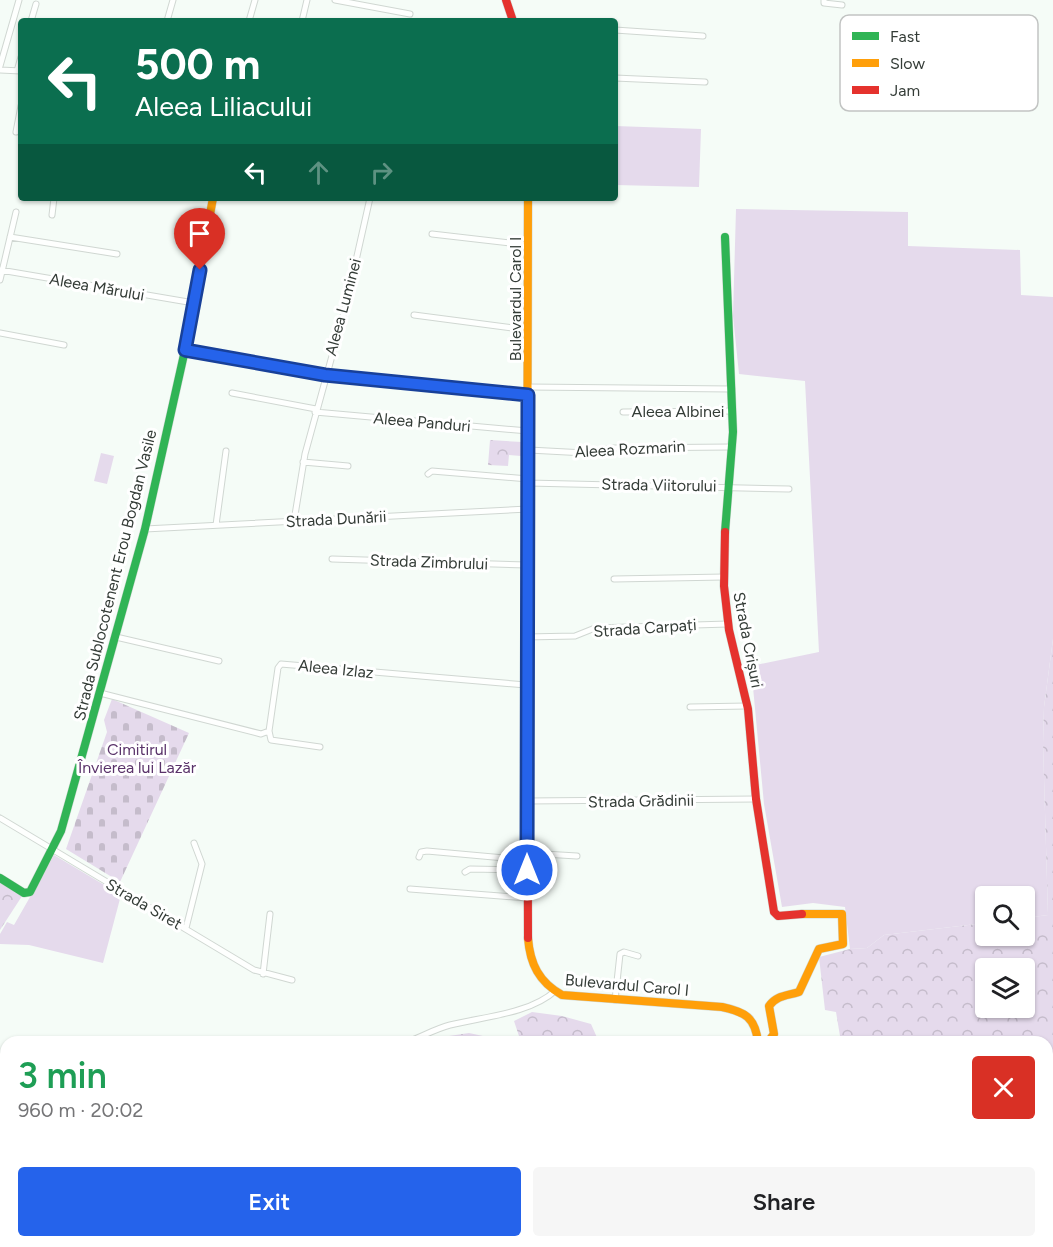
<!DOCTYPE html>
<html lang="en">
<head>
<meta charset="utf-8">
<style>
  body { margin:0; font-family:Figtree,sans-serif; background:#f6f6f6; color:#202124; height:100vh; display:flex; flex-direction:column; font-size:22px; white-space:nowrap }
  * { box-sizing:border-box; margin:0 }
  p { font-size:20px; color:#757577 }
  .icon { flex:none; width:33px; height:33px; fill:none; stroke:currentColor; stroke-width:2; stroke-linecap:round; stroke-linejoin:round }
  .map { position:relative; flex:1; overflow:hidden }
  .side { position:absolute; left:0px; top:1036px; width:1053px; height:212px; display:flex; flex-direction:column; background:#fff; border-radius:18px 18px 0 0; box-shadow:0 2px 4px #0004 }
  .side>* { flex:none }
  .guide { position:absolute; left:18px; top:18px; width:600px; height:183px; border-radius:6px; box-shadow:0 2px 4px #0004; background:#0b6e4f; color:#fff; overflow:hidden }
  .buttons { position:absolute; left:975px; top:886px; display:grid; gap:12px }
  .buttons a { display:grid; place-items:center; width:60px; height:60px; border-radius:6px; background:#fff; box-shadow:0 2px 4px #0004; font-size:30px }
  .pin { position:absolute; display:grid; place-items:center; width:51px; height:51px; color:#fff; margin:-62px -26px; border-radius:50% 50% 50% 0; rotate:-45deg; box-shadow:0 0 6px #0007 }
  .pin .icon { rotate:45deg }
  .me { position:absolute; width:66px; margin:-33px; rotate:0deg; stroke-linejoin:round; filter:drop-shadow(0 0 4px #0008) }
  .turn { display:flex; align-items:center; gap:21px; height:126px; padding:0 18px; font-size:27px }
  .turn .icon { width:78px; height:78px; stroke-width:2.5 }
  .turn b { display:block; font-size:42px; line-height:51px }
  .lanes { display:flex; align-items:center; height:57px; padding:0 18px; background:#0003; justify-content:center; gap:30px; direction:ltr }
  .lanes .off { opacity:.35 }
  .round { display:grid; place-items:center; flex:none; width:63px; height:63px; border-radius:6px; background:#f6f6f6 }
  .summary { display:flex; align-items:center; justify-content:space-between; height:102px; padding:0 18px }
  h1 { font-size:36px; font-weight:600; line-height:45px; color:#1e9e55 }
  .cta { display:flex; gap:12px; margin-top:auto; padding:12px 18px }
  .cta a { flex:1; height:69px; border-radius:6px; background:#2563eb; color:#fff; font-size:24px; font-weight:600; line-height:69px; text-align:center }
  .cta a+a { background:#f6f6f6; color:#202124 }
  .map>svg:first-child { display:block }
  .grass { fill:#e5daec }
  .forest { fill:url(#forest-crowns); fill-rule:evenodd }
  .cemetery { fill:url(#cemetery-stones) }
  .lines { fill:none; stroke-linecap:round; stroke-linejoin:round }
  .river { stroke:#a4cab4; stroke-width:12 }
  .street-casing { stroke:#d0d7d2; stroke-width:7 }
  .fast-casing { stroke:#d0d7d2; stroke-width:9 }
  .slow-casing { stroke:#d0d7d2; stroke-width:9 }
  .jam-casing { stroke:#d0d7d2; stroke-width:9 }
  .street { stroke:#fefffe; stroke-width:5 }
  .fast { stroke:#30b455; stroke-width:8 }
  .slow { stroke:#ff9f0a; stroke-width:8 }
  .jam { stroke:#e5322d; stroke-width:8 }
  .route-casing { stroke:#184099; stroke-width:15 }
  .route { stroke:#2563eb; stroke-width:10 }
  .labels { text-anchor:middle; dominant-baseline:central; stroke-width:6; stroke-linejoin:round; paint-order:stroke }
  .street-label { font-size:16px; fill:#343c37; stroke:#fff }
  .park-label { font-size:16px; fill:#5a336a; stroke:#fff }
  .key { fill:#fff; stroke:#c2c4c3; stroke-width:1.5 }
  .key-label { font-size:16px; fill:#343c37 }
</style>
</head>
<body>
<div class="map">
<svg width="1053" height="1247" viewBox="0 0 1053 1247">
  <defs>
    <pattern id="forest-crowns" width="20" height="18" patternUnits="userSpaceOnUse" patternTransform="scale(1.5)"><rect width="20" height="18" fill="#e5daec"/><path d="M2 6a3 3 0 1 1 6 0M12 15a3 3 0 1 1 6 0" fill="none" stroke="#c5bccb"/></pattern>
    <pattern id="cemetery-stones" width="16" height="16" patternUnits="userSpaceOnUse" patternTransform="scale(1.5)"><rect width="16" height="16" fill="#e5daec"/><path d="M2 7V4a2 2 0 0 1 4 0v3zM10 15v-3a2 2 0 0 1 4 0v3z" fill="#c5bccb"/></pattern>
  </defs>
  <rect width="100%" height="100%" fill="#f5fcf7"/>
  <!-- grass -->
  <path class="grass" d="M615,126L701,129L699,187L615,185Z
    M736,209L908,212V246L1020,250L1021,295L1053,297V639L1044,707L1043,743L1048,915L1025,918L1024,897H986L985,923L884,935L867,948L850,949L845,907L813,903L782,907L764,804L751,666L819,652L805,381L739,374L733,316Z
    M101,453L114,456L107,484L94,481Z
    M54,855L121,895L103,963L29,945L0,944V934L7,922L14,925Z
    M0,1225L6,1228V1242H34L43,1247H0Z"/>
  <!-- forest -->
  <path class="forest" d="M490,440L522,442L521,456L509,455L508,466L488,465Z
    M1053,639V1182L1047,1183V1042H841L836,1012L825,1010L819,957L850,949L867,948L884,935L985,923L986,936H1024L1025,918L1048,915L1043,743L1044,707ZM986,969H1024V1008H986Z
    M0,879L24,893L0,930Z
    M532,1012L562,1016L591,1024L599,1042H521L514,1021Z
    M469,1033L483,1036L486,1042H441L449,1036Z
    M539,1242H764L765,1247H542Z"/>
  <!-- cemetery -->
  <path class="cemetery" d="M112,699L189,733L120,882L66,849L107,732L104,720Z"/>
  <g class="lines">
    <!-- river -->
    <path class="river" d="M0,1132H6
      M141,1242L147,1247"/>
    <defs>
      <path id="street" d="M335,0L410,14
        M824,0V3L842,5
        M31,21L36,4
        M167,21L173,0
        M249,21L255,0
        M302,21L307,0
        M615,30L703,36
        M0,66L19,0
        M0,70L21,71
        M17,71L21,57
        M615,78L705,82
        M16,132L21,106
        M52,215L54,198
        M432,234L528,245
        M10,237L117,254
        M0,270L194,303
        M0,280L16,212
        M414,315L528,330
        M0,333L64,345
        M185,350L325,375L528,395
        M528,387L732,389
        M232,393L316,409
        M315,412L528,431
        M623,412L732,411
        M529,450L585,453L614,448L732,447
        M303,462L348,466
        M428,474L432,471L528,479
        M528,483L789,489
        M294,521L305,454L346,305L370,198
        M216,525L226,451
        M145,529L528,509
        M332,559L527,565
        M614,579L724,577
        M116,637L219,661
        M526,637L575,636L595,628L728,624
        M100,693L261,734L269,731
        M690,707L747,706
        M269,731L278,668L281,664L526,685
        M269,731L271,740L320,747
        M527,801L756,799
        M0,818L254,970L292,980
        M527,853L577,856
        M419,857L421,852L427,851L527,860
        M465,872L470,869L527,870
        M410,889L527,898
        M186,928L202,864L194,843
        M263,974L270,914
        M615,1000L620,954L624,952L638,956
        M407,1042C421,1037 435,1029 450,1025C481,1017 530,1014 555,991"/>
      <path id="fast" d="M725,237L733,432L725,532
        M0,878L24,893L30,892L61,831L145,529L185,350
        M1036,1242L1041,1247"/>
      <path id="slow" d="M185,350L213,198
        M527,597L528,198
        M528,938C530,964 539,982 562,995L722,1007C745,1012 755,1017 758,1042
        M768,1042L774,1034L769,1006C777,995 787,996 799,992L819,949L843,944L842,914H802"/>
      <path id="jam" d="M506,0L513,21
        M725,532L724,586L729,630L748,709L756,799L774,912L778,916L802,914
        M527,597L528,938"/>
    </defs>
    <!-- street casing -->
    <use href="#street" class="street-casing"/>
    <!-- fast casing -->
    <use href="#fast" class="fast-casing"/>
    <!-- slow casing -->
    <use href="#slow" class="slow-casing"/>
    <!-- jam casing -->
    <use href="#jam" class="jam-casing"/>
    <!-- street -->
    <use href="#street" class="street"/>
    <!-- fast -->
    <use href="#fast" class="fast"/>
    <!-- slow -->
    <use href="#slow" class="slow"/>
    <!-- jam -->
    <use href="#jam" class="jam"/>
  </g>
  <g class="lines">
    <defs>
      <path id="route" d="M200,270L185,350L325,375L528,395L527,870"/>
    </defs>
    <!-- route casing -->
    <use href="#route" class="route-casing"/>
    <!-- route -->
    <use href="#route" class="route"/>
  </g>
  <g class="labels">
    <!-- street labels -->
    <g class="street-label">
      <text transform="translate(97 287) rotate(10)">Aleea Mărului</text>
      <text transform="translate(515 299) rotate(-90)">Bulevardul Carol I</text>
      <text transform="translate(343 307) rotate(-75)">Aleea Luminei</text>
      <text x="678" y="411">Aleea Albinei</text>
      <text transform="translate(422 422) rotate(5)">Aleea Panduri</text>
      <text transform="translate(630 449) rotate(-3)">Aleea Rozmarin</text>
      <text transform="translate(659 485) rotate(1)">Strada Viitorului</text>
      <text transform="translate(336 519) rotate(-3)">Strada Dunării</text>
      <text transform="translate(429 562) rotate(2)">Strada Zimbrului</text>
      <text transform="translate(115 575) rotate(-76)">Strada Sublocotenent Erou Bogdan Vasile</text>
      <text transform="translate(645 628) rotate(-4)">Strada Carpați</text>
      <text transform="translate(748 640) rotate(79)">Strada Crișuri</text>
      <text transform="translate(336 669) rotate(6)">Aleea Izlaz</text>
      <text transform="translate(641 801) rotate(-1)">Strada Grădinii</text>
      <text transform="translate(144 904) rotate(30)">Strada Siret</text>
      <text transform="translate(627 985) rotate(5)">Bulevardul Carol I</text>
    </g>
    <!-- park labels -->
    <g class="park-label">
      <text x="137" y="749">Cimitirul<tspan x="137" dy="18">Învierea lui Lazăr</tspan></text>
    </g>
  </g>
  <!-- legend -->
  <rect x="840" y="15" width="198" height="96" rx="9" class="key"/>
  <rect x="852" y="32" width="27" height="8" fill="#30b455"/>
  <rect x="852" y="59" width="27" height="8" fill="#ff9f0a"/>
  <rect x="852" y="86" width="27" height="8" fill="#e5322d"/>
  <g class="key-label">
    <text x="890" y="42">Fast</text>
    <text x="890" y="69">Slow</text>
    <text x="890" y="96">Jam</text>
  </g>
</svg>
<div class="buttons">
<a><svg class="icon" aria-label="search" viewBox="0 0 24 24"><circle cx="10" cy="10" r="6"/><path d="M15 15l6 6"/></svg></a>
<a><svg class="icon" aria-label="layers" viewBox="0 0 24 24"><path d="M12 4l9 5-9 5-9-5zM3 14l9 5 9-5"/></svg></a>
</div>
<div class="pin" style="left:200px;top:270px;background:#d93025"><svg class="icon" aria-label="arrive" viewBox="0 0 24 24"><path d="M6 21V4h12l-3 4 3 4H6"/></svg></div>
<svg class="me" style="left:527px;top:870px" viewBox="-20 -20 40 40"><circle r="17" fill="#2563eb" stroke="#fff" stroke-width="3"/><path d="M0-11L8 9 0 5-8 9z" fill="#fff"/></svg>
<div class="guide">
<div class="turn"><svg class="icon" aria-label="left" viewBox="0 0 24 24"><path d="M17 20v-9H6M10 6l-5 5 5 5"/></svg><div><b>500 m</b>Aleea Liliacului</div></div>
<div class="lanes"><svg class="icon" aria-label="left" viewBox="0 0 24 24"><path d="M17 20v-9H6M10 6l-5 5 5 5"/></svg><svg class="icon off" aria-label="ahead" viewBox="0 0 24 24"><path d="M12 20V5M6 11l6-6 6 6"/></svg><svg class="icon off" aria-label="right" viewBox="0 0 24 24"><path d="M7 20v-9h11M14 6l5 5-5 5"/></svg></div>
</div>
<section class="side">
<div class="summary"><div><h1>3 min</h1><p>960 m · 20:02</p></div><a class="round" style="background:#d93025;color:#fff"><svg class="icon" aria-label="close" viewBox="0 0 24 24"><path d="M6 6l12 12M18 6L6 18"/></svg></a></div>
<div class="cta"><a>Exit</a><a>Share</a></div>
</section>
</div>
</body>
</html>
